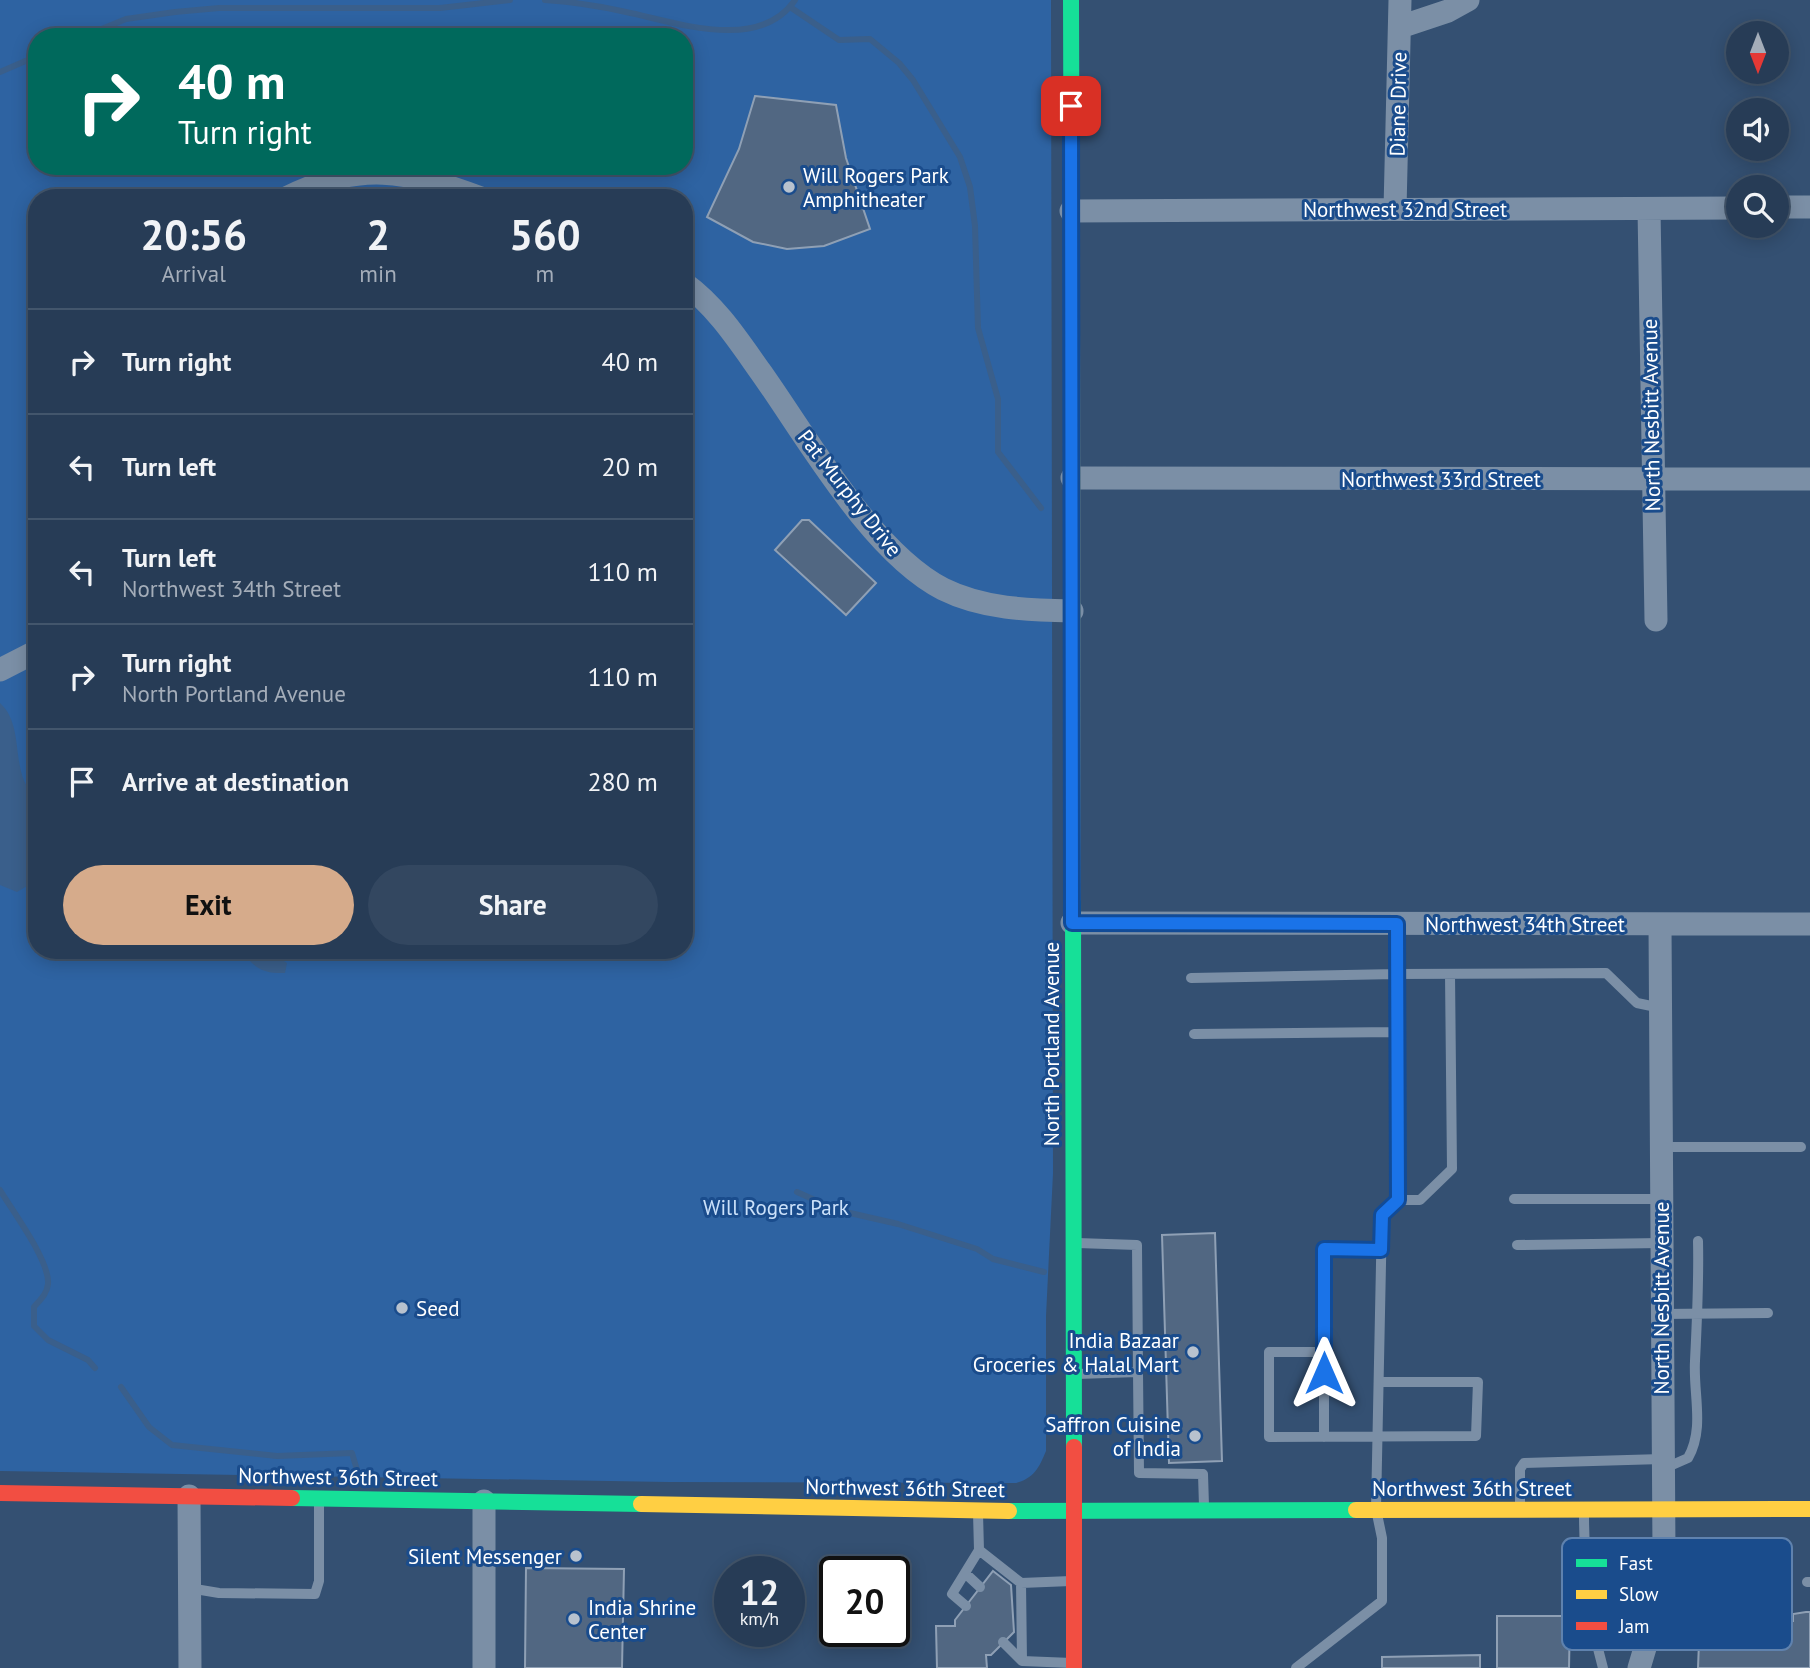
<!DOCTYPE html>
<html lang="en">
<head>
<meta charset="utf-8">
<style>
  body { margin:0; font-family:"PT Sans",sans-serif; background:#334760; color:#f1f3f6; height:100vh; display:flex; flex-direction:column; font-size:26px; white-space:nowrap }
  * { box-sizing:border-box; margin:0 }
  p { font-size:23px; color:#a4adb9 }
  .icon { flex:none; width:38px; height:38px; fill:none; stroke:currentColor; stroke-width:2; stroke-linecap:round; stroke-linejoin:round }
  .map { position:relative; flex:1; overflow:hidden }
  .details { position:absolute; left:28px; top:189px; width:665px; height:770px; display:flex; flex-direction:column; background:#273c56; border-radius:28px; box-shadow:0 4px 18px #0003,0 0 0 2px #43566c }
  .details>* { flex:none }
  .guide { position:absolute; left:28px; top:28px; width:665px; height:147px; border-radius:28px; box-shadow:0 4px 18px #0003,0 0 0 2px #43566c; background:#00695c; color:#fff; overflow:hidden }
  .needle { width:46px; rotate:180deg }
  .tools { position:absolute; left:1726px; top:21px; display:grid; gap:14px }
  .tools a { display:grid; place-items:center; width:63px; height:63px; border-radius:50%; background:#273c56; box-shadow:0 4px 18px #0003,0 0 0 2px #43566c; font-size:35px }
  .speed { position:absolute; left:714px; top:1556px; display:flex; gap:14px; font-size:35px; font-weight:700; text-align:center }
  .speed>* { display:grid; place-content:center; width:91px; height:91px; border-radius:50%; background:#273c56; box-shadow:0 4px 18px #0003,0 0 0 2px #43566c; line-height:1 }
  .speed small { font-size:18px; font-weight:400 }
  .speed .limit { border:4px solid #111; border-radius:10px; background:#fff; color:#111 }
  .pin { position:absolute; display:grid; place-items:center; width:60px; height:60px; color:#fff; margin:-30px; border-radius:14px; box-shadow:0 4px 10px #0006 }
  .me { position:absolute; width:77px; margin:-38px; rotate:0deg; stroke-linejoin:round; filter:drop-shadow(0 0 5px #0008) }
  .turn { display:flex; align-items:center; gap:24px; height:147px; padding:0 35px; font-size:32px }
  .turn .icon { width:91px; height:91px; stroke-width:2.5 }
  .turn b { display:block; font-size:49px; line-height:60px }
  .eta { display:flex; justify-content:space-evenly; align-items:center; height:119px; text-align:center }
  .eta b { font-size:42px; font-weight:600; line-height:49px }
  .button { display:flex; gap:14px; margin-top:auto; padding:14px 35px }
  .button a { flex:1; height:80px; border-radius:42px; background:#d6ab8b; color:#111; font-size:28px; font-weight:600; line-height:80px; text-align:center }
  .button a+a { background:#334760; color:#f1f3f6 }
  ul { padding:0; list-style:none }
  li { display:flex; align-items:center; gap:21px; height:105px; padding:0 35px; border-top:2px solid #43566c }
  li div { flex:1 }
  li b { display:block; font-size:26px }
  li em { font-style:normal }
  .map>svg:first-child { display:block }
  .green { fill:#2e63a2; fill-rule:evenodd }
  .water { fill:#3a5f8b }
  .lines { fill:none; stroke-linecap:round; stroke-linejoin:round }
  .stream { stroke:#3a5f8b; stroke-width:6 }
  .building { fill:#516782; stroke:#8fa0b5; stroke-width:2 }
  .lane { stroke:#7b8fa6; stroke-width:10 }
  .street { stroke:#7b8fa6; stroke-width:23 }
  .fast { stroke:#16e098; stroke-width:16 }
  .slow { stroke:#ffcf43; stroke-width:16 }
  .jam { stroke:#f24e42; stroke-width:16 }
  .route-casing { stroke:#114b97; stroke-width:18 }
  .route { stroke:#1a73e8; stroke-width:12 }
  .poi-dot { fill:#b8c2ce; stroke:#1a4c8c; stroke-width:2.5 }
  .labels { text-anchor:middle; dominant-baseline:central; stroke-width:6; stroke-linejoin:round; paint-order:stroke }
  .street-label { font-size:21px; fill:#fff; stroke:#1a4c8c }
  .poi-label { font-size:21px; fill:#fff; stroke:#1a4c8c; text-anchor:start }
  .park-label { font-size:21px; fill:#cbe1fa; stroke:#1a4c8c }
  .key { fill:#1a4c8c; stroke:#5f82ae; stroke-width:2 }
  .key-label { font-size:19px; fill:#fff }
</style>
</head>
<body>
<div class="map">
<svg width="1810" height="1668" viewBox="0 0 1810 1668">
  <rect width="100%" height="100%" fill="#345072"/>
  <!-- green -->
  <path class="green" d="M0,0H1051L1053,1173L1046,1316V1451C1039,1468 1034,1478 1016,1483L668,1482L0,1471ZM37,37H684V166H37ZM37,198H684V950H37Z"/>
  <!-- water -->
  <path class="water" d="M0,703C27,727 8,777 37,797V880L17,892L0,885Z
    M242,950H267L287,963L285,973C265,974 252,968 242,950Z"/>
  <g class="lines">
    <!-- stream -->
    <path class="stream" d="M545,0C573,2 600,6 626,12C675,22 759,53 795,0
      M790,7L839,40L870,39L899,63L913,80L960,157L970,187L975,226L978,328L998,399V452L1041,508
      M82,37L126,19L175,12L219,8H440L510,0
      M0,72L37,56
      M0,1190C13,1212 50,1261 48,1284C47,1294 40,1300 34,1307V1326L48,1340L88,1360L95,1368
      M797,1192L837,1210L898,1224L977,1249L993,1259L1044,1272
      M121,1387L149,1427L172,1445L277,1456L352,1453L357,1470"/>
  </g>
  <!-- building -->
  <path class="building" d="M755,96L836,105L846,158L870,229L824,246L787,249L753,242L707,217L739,149Z
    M802,520H809L876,583L846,615L775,550Z
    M1215,1233L1222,1461L1169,1463L1162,1235Z
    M526,1568L624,1569L622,1668H525Z
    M993,1571L1011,1585L1014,1632L991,1655H986L987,1668H937L936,1626H955V1620Z
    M1806,1612H1810V1668H1698L1700,1617H1713V1614H1756V1621H1793V1614Z
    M1497,1616H1570L1569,1668H1497Z
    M1480,1655V1668H1382V1657Z"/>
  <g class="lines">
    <!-- lane -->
    <path class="lane" d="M1397,924L1396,974L1606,973L1637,1003L1661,1008
      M1191,978L1396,974L1398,1200L1382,1215L1376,1509L1382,1538V1601L1296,1668
      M1194,1034L1397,1032
      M1661,1147H1801
      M1514,1199H1661
      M1398,1200H1420L1452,1169L1450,974
      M1077,1243L1137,1245L1138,1372
      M1517,1245L1661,1243
      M1661,1314L1768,1313
      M1324,1352V1249L1381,1250
      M1077,1374L1138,1372L1139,1473L1203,1474L1204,1506
      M1324,1437V1352H1269V1437L1476,1436L1478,1382H1379
      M1663,1469L1688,1458C1705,1428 1693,1394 1695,1361C1697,1321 1699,1282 1698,1241
      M1520,1507V1469L1524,1463L1662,1459
      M1584,1512C1584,1564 1589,1618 1603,1668
      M979,1550L1021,1583
      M966,1574L980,1587
      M1807,1582H1810
      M189,1588L219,1593L315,1594L319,1581V1501
      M966,1606L952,1594L979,1550L978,1513
      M1003,1642L1022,1661L1072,1663
      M1022,1661L1021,1583L1071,1581"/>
    <!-- street -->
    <path class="street" d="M1400,27L1448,11L1468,0
      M286,198C361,160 405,170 481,198
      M1776,207H1810
      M1395,209L1400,0
      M1649,209L1656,620
      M1071,211L1738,208
      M684,283C716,306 738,340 760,371C807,437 871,552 943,589C983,609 1028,610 1072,611
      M1072,478L1810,479
      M0,670L37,651
      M1072,923L1810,924
      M189,1496L190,1668
      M484,1501V1668
      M1639,1668L1663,1588L1664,1553L1660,925"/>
    <!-- fast -->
    <path class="fast" d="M1071,0L1072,332
      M1073,898L1074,1447
      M292,1498L641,1504
      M1009,1511L1356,1510"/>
    <!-- slow -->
    <path class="slow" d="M1072,332L1073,898
      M641,1504L1009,1511
      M1356,1510L1810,1509"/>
    <!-- jam -->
    <path class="jam" d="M1074,1447V1668
      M0,1493L292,1498"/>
  </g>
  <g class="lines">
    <defs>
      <path id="route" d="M1071,106L1072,923L1397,924L1398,1200L1382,1215L1381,1250L1324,1249V1373"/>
    </defs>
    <!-- route casing -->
    <use href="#route" class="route-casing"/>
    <!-- route -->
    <use href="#route" class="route"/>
  </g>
  <!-- markers -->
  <g class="poi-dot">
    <circle cx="789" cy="187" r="7"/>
    <circle cx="402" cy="1308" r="7"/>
    <circle cx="1193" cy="1352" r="7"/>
    <circle cx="1195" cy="1436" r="7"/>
    <circle cx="576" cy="1556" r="7"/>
    <circle cx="574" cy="1619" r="7"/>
  </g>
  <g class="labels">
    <!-- street labels -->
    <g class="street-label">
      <text transform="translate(1398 104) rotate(-89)">Diane Drive</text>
      <text x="1405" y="209">Northwest 32nd Street</text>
      <text transform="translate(1651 415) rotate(-91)">North Nesbitt Avenue</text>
      <text x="1441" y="479">Northwest 33rd Street</text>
      <text transform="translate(850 493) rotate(52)">Pat Murphy Drive</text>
      <text x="1525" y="924">Northwest 34th Street</text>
      <text transform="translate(1051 1044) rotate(-90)">North Portland Avenue</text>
      <text transform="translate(1661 1298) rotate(-90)">North Nesbitt Avenue</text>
      <text transform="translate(338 1477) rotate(1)">Northwest 36th Street</text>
      <text transform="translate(905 1488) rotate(1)">Northwest 36th Street</text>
      <text x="1472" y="1488">Northwest 36th Street</text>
    </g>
    <!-- poi labels -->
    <g class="poi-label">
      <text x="803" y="175">Will Rogers Park<tspan x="803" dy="24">Amphitheater</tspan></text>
      <text x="416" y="1308">Seed</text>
      <text x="1179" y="1340" text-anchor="end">India Bazaar<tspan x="1179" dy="24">Groceries &amp; Halal Mart</tspan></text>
      <text x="1181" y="1424" text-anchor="end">Saffron Cuisine<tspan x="1181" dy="24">of India</tspan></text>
      <text x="562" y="1556" text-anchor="end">Silent Messenger</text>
      <text x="588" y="1607">India Shrine<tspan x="588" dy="24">Center</tspan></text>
    </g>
    <!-- park labels -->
    <g class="park-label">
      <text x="776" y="1207">Will Rogers Park</text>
    </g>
  </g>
  <!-- legend -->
  <rect x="1562" y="1538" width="230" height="112" rx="10" class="key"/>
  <rect x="1576" y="1559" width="31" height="8" fill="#16e098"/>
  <rect x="1576" y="1590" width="31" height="9" fill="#ffcf43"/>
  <rect x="1576" y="1622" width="31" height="8" fill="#f24e42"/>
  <g class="key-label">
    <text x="1619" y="1570">Fast</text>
    <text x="1619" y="1601">Slow</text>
    <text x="1619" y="1633">Jam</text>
  </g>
</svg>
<div class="tools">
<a><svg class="needle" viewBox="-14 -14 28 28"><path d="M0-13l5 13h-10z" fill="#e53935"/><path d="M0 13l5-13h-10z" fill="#a4adb9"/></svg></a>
<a><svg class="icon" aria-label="sound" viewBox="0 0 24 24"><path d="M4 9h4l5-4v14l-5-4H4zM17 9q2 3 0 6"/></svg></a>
<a><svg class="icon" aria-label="search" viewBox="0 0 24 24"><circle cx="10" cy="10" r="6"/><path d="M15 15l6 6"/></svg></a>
</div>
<div class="speed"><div>12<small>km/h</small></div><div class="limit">20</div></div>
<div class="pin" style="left:1071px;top:106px;background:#d93025"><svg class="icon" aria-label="arrive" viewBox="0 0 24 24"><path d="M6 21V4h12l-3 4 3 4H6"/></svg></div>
<svg class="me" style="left:1324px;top:1373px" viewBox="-20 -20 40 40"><path d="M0-17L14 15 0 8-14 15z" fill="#1a73e8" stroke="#fff" stroke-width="4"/></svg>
<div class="guide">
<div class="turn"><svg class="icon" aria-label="right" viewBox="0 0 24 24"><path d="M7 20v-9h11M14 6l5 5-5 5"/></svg><div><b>40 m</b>Turn right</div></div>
</div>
<section class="details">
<div class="eta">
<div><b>20:56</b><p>Arrival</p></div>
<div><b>2</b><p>min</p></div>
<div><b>560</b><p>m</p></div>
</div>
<ul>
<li><svg class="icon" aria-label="right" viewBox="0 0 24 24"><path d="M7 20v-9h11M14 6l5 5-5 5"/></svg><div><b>Turn right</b></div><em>40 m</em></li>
<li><svg class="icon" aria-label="left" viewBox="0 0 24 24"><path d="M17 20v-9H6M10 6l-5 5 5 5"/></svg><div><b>Turn left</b></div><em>20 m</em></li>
<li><svg class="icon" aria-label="left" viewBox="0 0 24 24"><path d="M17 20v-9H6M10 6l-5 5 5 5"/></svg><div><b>Turn left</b><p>Northwest 34th Street</p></div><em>110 m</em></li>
<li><svg class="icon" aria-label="right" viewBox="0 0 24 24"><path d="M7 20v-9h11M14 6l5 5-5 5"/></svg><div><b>Turn right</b><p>North Portland Avenue</p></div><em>110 m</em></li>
<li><svg class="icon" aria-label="arrive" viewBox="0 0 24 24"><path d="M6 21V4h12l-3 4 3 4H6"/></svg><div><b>Arrive at destination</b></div><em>280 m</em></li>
</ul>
<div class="button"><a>Exit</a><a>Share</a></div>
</section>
</div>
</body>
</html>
